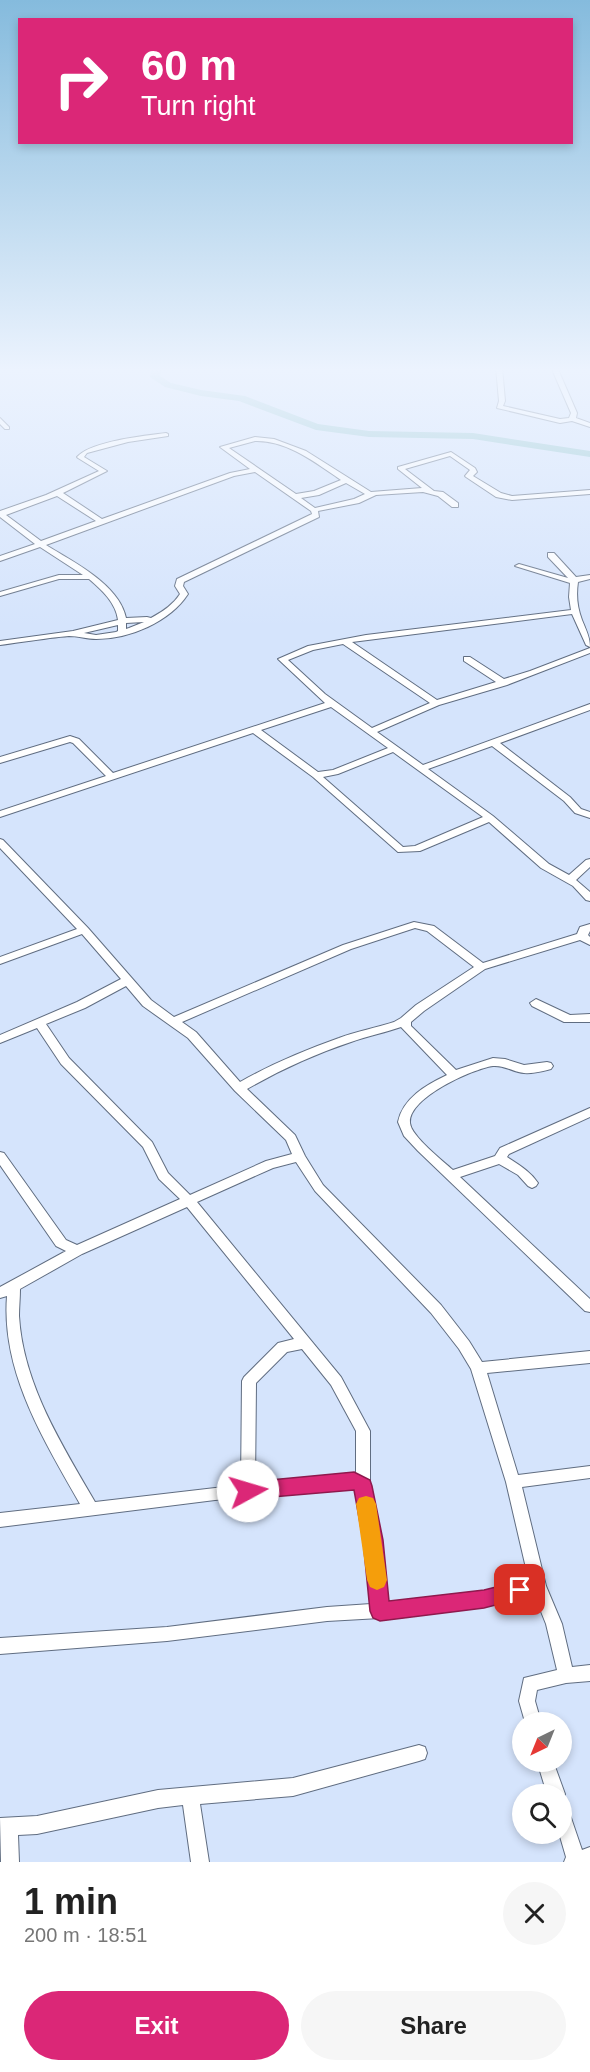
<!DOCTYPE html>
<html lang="en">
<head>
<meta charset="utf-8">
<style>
  body { margin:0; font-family:Arial,sans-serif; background:#f6f6f6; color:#222; height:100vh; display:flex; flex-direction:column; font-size:22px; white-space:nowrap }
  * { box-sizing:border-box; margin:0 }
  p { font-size:20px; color:#767676 }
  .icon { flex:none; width:33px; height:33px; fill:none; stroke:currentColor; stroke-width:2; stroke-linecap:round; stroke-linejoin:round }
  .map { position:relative; height:1862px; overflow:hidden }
  .panel { display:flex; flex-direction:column; background:#fff; flex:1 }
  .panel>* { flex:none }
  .guide { position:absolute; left:18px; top:18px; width:555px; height:126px; border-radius:0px; box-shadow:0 3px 9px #0003; background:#db2777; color:#fff; overflow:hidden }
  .needle { width:39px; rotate:223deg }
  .controls { position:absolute; left:512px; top:1712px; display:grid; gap:12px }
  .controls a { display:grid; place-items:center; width:60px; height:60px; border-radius:50%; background:#fff; box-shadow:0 3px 9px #0003; font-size:30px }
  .pin { position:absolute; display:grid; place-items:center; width:51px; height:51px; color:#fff; margin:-26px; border-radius:12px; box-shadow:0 3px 9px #0006 }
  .me { position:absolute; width:66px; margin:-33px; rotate:84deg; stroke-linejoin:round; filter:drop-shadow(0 0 4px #0008) }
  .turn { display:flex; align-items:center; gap:21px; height:126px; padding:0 24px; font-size:27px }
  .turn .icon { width:78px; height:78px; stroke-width:2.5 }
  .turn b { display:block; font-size:42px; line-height:51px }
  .round { display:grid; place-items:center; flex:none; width:63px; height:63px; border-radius:32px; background:#f6f6f6 }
  .overview { display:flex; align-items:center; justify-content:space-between; height:102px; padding:0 24px }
  h1 { font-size:36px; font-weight:700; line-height:45px }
  .primary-button { display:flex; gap:12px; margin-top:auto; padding:12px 24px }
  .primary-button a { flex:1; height:69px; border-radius:36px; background:#db2777; color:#fff; font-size:24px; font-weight:700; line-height:69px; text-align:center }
  .primary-button a+a { background:#f6f6f6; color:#222 }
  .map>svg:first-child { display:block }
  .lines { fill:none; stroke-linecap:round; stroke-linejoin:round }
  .river { fill:#91c5cd; fill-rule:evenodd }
  .street-casing { stroke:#606d81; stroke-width:2 }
  .street { fill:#fff; fill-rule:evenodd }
  .route { fill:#db2777; stroke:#8e194d; stroke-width:1.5 }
  .slow { fill:#f59e0b }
</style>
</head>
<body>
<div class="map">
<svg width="590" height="1862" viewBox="0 0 590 1862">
  <rect width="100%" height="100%" fill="#d5e4fc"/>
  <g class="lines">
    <!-- river -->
    <path class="river" d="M152,367H162L160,376L171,383L201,390L245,396L318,424L369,431L473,433L590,451V457L473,439L369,437L316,430L239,401L201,396L165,387L150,377Z"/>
    <defs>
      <path id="street" d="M496,367H502L505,401L503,406L560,419L569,418L571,413L551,367H557L577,413L576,418L590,423V427L572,421L560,423L497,408L499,401Z
        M0,418L9,427V429H5L0,424Z
        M166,433L168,434V436L128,442L87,453L84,457L107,471L63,493L102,519L230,473L250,469L220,447L255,437L274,439L306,451L371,492L422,488L398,469V467L451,452L475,468L477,472L473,476L501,493L512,496L590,490V494L512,500L496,497L466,477L465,476L470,470L450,456L405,469L434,491L443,492L458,503V507H452L438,496L423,492L376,495L359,503L318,511L319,517L184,582L183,586L188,594C170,622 129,639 96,639C87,639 78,636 69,636C46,638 23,642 0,645V641L73,631L118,620C116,603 102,590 89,579H59L0,596V592L59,575H83L40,547L0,561V556L35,544L0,517V511L46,495L99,471L78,458L77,457C91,441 144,436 166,433ZM255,441C287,440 316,463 341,480L314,491L296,494L229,448ZM255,472L311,511L312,514L177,579L175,586L180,594C173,605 162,612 151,618L147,617L126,618C119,584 73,562 46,545L234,476ZM346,483L365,494L354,499L315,508L301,498L319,495ZM57,496L96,521L41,541L6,515ZM144,622L129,628L126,629V623ZM118,625V631L116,632L96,635L84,633Z
        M548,553H554L576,577L590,575V579L578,582C576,595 577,607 582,620C586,630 590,637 590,647L586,645L572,614L352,642L437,700L496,682L464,661V657H470L504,679L530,671L590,648V653L507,685L439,705L377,732L423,765L590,704V710L500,743L570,797L581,809L590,812V818L575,813L564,801L492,746L428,769L493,816L549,864L569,875L586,860L590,859V867L576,880L590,892V901L586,900L573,886L541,868L489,822L420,851L398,852L313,777L253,733L0,817V811L106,776L73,743L70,742L0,763V757L70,736L79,739L113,773L325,703L278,659L308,646L366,635L571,610L569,597L570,583L515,566L519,564L568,578L548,557ZM343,644L430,703L372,728L325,694L288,660L313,650ZM331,707L388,748L333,770L318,772L261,730ZM393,752L483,817L415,846L403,847L323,777L338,774Z
        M0,839L3,840L88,928L151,1000L174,1017L343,945L414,922L434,926L483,963L577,934L580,927L590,924V931L588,935L590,937V945L580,940L485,969L424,1011L411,1022V1026L456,1070L493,1058L505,1059L524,1065L547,1062L551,1063L553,1066L551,1069C543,1071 533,1074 524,1073C513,1072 504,1065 493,1066C472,1069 408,1098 410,1123C411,1136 443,1161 453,1170L495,1156L500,1148L590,1108V1117L509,1154L507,1157C519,1165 530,1171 538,1183L536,1186L532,1188L528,1186L518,1175L499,1164L460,1177L590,1299V1312L585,1311L418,1151L404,1136L398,1122C403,1098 426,1085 447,1075L401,1027C384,1033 367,1036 351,1042C315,1054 280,1070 247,1089L295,1135L305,1156L323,1185L441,1305L469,1341L482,1362L590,1351V1363L487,1373L518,1475L590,1466V1478L522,1487L546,1586L562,1624L572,1667L590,1665V1681L566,1683L537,1690L535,1701L541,1722H525L519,1701L524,1678L557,1670L546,1624L534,1594L484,1606L380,1618L327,1621L167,1641L0,1654V1638L167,1627L327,1607L371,1604L365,1540L356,1490L352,1488L215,1500L0,1527V1513L80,1504C44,1440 1,1372 7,1296L0,1298V1287L66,1251L56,1246L0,1165V1152L4,1153L66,1240L77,1245L180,1199L159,1179L143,1147L61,1064L37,1028L0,1043V1035L77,1002L121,979L82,934L0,964V957L77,929L0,848ZM415,928L427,931L474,967L416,1005L401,1018L394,1022C376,1028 357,1031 339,1038C305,1050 272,1064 240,1082L196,1032L182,1022L351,949ZM126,986L143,1006L188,1038L235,1091L286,1140L292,1154L266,1161L190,1195L168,1173L152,1142L69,1058L46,1024L85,1008ZM296,1162L315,1191L431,1313L459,1349L471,1369L506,1482L529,1581L484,1592L387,1603L381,1540L370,1486V1431L341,1377L197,1202L273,1168ZM187,1207L294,1339L278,1343L244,1377L242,1381L241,1485L95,1502C62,1445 23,1384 19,1316C19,1307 20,1298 20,1289L82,1254ZM302,1349L331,1385L356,1431V1475L255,1484L256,1383L287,1352Z
        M536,999L570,1015L590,1014V1022H564L532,1006L530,1003Z
        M419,1745L425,1747L427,1753L425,1759L419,1761L293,1796L200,1804L209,1862H191L183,1805L158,1808L37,1834L18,1835L19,1862H1L0,1818L37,1816L158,1790L293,1778Z
        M537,1761H553L565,1794L562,1800L561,1794H547Z
        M561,1803L567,1806L582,1850L590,1847V1862H564L566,1857L559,1833H561Z"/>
    </defs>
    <!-- street casing -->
    <use href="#street" class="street-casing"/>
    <!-- street -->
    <use href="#street" class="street"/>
  </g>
  <!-- sky -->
  <linearGradient id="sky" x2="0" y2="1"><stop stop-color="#85bbdd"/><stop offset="0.59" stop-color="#ecf3fe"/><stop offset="1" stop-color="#ecf3fe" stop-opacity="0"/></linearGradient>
  <rect width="590" height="627" fill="url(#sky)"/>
  <!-- route -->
  <path class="route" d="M354,1472L370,1480L372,1486L383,1540L389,1601L484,1590L520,1581L527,1584L530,1590L527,1597L484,1608L380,1621L373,1618L370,1611L363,1540L354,1490L248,1499L241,1497L238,1491L241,1485L248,1482Z"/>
  <!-- slow -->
  <path class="slow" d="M366,1496L373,1498L376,1504L387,1580L384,1587L377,1590L370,1587L367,1580L356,1504L359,1498Z"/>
</svg>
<div class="controls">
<a><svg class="needle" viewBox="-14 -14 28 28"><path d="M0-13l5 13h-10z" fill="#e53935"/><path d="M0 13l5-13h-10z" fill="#767676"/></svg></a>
<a><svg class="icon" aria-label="search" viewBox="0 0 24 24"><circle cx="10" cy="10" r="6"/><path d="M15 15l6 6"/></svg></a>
</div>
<div class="pin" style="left:520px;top:1590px;background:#d93025"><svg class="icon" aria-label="arrive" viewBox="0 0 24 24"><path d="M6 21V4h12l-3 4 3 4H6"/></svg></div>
<svg class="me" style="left:248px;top:1491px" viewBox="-20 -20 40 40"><circle r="19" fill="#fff"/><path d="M0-13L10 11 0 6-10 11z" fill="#db2777"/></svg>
<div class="guide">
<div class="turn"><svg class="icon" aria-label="right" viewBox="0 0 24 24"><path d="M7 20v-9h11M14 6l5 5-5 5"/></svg><div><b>60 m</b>Turn right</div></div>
</div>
</div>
<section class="panel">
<div class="overview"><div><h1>1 min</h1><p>200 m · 18:51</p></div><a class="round"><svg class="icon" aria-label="close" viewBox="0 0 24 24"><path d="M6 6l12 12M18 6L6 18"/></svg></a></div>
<div class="primary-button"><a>Exit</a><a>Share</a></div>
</section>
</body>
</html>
